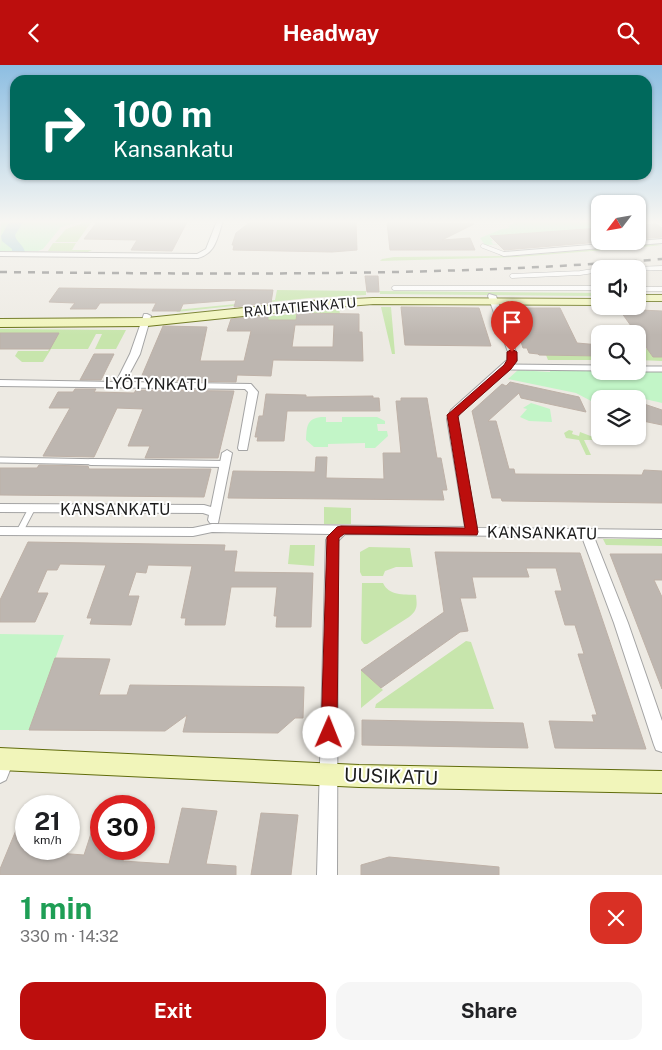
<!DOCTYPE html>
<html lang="en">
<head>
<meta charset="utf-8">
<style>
  body { margin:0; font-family:"Public Sans",sans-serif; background:#f6f6f6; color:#202124; height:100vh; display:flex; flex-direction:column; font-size:19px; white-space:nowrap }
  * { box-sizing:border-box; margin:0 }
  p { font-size:16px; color:#757577 }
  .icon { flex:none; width:28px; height:28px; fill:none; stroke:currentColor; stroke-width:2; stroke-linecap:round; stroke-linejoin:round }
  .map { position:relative; height:810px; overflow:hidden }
  .details { display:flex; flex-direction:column; background:#fff; flex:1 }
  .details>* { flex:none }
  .guide { position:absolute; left:10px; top:10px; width:642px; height:105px; border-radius:15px; box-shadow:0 1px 4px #0004; background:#00695c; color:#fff; overflow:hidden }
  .needle { width:32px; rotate:239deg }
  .tools { position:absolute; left:591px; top:130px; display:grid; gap:10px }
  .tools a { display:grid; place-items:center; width:55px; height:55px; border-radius:10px; background:#fff; box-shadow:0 1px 4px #0004; font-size:25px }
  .speed { position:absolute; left:15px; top:730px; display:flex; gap:10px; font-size:25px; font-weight:700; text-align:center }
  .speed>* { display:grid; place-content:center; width:65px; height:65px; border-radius:50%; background:#fff; box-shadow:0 1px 4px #0004; line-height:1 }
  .speed small { font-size:12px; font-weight:400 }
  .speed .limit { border:8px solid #d22; background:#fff; color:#111 }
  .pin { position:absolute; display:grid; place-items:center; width:42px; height:42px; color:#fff; margin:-51px -21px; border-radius:50% 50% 50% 0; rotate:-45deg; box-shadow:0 0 5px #0007 }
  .pin .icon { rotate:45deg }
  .me { position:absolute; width:55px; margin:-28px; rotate:1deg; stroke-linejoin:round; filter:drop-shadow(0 0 4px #0008) }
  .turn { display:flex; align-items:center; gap:18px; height:105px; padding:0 20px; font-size:22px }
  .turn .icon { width:65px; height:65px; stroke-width:2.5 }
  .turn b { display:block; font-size:35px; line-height:42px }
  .round { display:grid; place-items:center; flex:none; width:52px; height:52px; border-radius:15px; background:#f6f6f6 }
  .summary { display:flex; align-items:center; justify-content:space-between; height:85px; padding:0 20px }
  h1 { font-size:30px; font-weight:700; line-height:38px; color:#1e9e55 }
  .button { display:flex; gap:10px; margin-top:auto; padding:10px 20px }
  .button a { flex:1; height:58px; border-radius:15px; background:#bc0e0d; color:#fff; font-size:20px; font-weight:700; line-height:58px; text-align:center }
  .button a+a { background:#f6f6f6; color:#202124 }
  header { display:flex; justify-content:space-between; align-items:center; height:65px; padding:0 20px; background:#bc0e0d; color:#fff; font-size:22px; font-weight:700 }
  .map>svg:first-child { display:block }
  .grass { fill:#c7e5ac }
  .park { fill:#c2f5c7 }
  .water { fill:#a6cdd8 }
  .building { fill:#bdb6b0; stroke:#beb1a7; fill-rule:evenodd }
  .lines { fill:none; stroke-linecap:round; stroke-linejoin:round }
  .service-far2-casing { stroke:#a4a4a4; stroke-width:5 }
  .service-far1-casing { stroke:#a4a4a4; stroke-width:7 }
  .service-casing { stroke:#a4a4a4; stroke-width:8 }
  .minor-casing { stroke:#a4a4a4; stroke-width:2 }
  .secondary-casing { stroke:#616c0c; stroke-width:2 }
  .service-far2 { stroke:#fff; stroke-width:4 }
  .service-far1 { stroke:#fff; stroke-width:5 }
  .service { stroke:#fff; stroke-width:6 }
  .minor { fill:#fff; fill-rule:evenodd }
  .secondary { fill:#f1f5ba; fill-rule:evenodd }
  .rail { stroke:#6b6b6b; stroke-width:2.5; stroke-dasharray:7 7; stroke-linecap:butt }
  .route { fill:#bc0e0d; stroke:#7a0908 }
  .labels { text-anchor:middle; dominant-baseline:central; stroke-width:4; stroke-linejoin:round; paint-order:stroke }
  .far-street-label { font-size:14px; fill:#1d1d1d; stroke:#fff }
  .street-label { font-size:16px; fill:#1d1d1d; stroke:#fff }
  .near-street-label { font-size:19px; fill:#1d1d1d; stroke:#fff }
</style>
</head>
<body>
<header><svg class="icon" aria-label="back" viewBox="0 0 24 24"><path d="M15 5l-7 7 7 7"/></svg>Headway<svg class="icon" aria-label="search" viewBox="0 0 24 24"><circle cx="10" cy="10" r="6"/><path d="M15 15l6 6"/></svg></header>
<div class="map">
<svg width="662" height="810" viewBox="0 0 662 810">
  <rect width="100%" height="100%" fill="#edeae3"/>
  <!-- grass -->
  <path class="grass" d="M89,156H92L77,177H55L66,164Z
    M53,178H76L72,185H92L88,187L48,186Z
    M654,179L662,180L643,182L517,192L380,196L382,194L394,192L518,191Z
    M277,225L366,226V230L309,233L177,247L176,245L275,235Z
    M379,226L600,228V231L380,229Z
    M381,242H391L395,289H392Z
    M339,244L340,249L297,248L296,255H236Z
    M0,264L126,265L116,284H95L102,269H96L88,284H51L43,297H22L15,291L18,286H48L59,268H0Z
    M638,273L645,283L662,292V296L638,295V283H642Z
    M546,290L600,291V295H548Z
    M569,365L573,366L572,369L579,371L580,367L596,373V375H584L591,390H586L579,375L566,373L564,368Z
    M324,442L351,443V459H324Z
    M603,474H662V481L606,480Z
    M290,480H315L314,501L288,499Z
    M369,482L410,483L413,502H396L385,506L383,511H362L360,507V487Z
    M362,518H383C389,531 403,529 416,530C417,540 418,545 409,552L367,579H364L361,575Z
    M466,576L471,577L494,644L375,643L376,639Z
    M361,605L383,625L361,643Z"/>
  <!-- park -->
  <path class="park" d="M1,156H84L61,162L43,184L38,186H0Z
    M518,156H574L577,158L600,157V165L490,172L493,176H491L493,179H504L485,180L480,173L502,164L510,163L508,161Z
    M518,305L550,307V305L662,306V338C647,335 631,329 616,331C611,331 606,334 600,334V337H593L576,328L508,314Z
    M531,338L550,344L552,357L529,356L520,352L527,344L523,343Z
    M321,352H326V357H342V352H377L385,356V359H377L378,366H387L388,371L375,383H365V378L328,379V382H314L306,375C307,362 306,354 321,352Z
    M0,569L64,570L29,665H0Z"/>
  <!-- water -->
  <path class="water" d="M10,156H24L15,170C16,177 23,179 25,187L12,186V184L2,176L1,171Z"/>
  <!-- building -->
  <path class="building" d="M97,157L155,158L187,157L172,186L131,185L137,175L84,174Z
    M249,158H356L357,185L332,187L233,185L234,180H232L236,168Z
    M387,158L474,159L442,175L470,173L475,185H390Z
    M656,159L662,163V172L638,174V160Z
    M600,163V177L504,185L490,171Z
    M365,211H378L379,227H367Z
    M59,223L139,224L273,225L271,238L234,242L236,235L183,239L180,246H152L156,238H100L96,244H70L75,238L49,237Z
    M401,242L479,243L491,281L405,280Z
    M518,243H560L577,278L600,280V291L539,290L538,289L529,288L527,283H523L511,245H519Z
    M619,244L662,246V292H653Z
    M297,248L359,249V267H362L363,296L273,295L271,311L237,310L236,317L140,315L163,261L207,262L200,296H244L251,266H227L231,254L268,250V255H296ZM295,260H334L333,282H292Z
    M0,268H59L50,284H0Z
    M94,289H114L101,315H80Z
    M510,317L579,332L586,347L521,333L519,328L488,356H496L509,404H514L515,409L642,410L644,405L662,406V438L502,436L501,433H492L472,346L502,319L506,321Z
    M75,324H96L94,327L134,328L136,325L234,326L218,393H145L150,381H128L143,344L117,343L94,392L43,391L70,343H49L58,327H73Z
    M266,329L306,330V332L373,331V333H379L380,346H287L284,376H257L258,372H255L259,351H263Z
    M401,333H427L437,393H441L447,425H442L444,435L228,433L233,406L315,407L316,392H327L326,413L384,414L383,388H401L396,336H401Z
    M638,337L662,345V360L638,355Z
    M39,400L88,401L89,404H211L204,432L0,430V403H37Z
    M28,477L225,480L224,486H237L234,507L313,508L311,562H276L277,551H274L277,522H231L225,560H185L186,553H181L192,501L148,500L146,508L136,507L128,531H139L131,560L90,559L92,553H87L106,500L60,499L57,505H47L37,528H48L35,557H0V535Z
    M435,487L580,488L646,684L555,683L549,656L594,657L592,650H597L578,589H584L575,560H565L555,526H562L556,503H526L529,512H472L476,533H460L468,566L460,567L381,623L361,605L444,547Z
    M610,489H662V515H654L662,532V624Z
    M55,593L110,594L99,630H127L130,620L304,622L303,653H295L278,668L183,667L187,650L165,666L29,665Z
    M362,655L523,658L528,683L362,680Z
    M26,741V784H45L44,787L84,790L99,744H101V784H126L123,796L169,799L182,743L217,746L206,799L236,801V810H0V804Z
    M261,748L298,750L291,810H251Z
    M389,792L499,802V810H361V800Z"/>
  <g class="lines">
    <defs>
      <path id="service-far2" d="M483,181L504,189
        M631,204L662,203
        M512,211L580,208L600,205
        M394,223H600
        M638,224H662"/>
      <path id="service-far1" d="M507,302L600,303
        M638,304H662
        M0,395L162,398"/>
      <path id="service" d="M91,397L225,399
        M20,466L32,443"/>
      <path id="minor" d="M217,156H223C217,173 216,188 198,193L0,191V187L197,189L206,184Z
        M662,174V178L504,191L500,189L504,187Z
        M489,229L496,231L516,287L517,295L510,304L460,348L457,354L477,463L662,465V473L594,472L628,558L662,656V687L656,685L654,680L614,558L582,472L345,469L338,476L337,810H317L326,475L331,469L212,467L193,471L0,470V462L193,463L212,459L465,462L447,354L451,345L507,295L508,287L488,231Z
        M144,249H147L151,251L140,289L125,317L251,319L258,327L247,385H239L238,383L248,327L245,324L0,321V315L116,317L130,289Z
        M227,385L232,388L218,458H210L208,455L209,450L203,448L0,447V439L204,440L211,442L222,388Z
        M6,688L12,690L14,695L6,715L0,718V690Z"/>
      <path id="secondary" d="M638,230H662V236H638Z
        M373,233L600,234V240L373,239L311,244L147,261L0,262V254L147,253L311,236Z
        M0,683L359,700L662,706V728L359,722L0,705Z"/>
    </defs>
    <!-- service-far2 casing -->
    <use href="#service-far2" class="service-far2-casing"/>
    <!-- service-far1 casing -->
    <use href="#service-far1" class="service-far1-casing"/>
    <!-- service casing -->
    <use href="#service" class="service-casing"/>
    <!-- minor casing -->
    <use href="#minor" class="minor-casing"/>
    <!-- secondary casing -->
    <use href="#secondary" class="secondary-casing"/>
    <!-- service-far2 -->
    <use href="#service-far2" class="service-far2"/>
    <!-- service-far1 -->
    <use href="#service-far1" class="service-far1"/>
    <!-- service -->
    <use href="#service" class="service"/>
    <!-- minor -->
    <use href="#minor" class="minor"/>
    <!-- secondary -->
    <use href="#secondary" class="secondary"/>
    <!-- rail -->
    <path class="rail" d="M0,207C221,209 441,212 662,194"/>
  </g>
  <!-- sky -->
  <linearGradient id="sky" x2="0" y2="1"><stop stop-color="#8dbee2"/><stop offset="0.58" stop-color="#f7f6f2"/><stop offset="1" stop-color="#f7f6f2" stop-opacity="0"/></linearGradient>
  <rect width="662" height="270" fill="url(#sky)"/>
  <!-- route -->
  <path class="route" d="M512,284L517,287V296L511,304L458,351L478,467L477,470L344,469L339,473L337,668L335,673L329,675L323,673L321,668L327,472L337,462L341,461L465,463L447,350L504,300L507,295V287Z"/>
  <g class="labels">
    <!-- far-street labels -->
    <g class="far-street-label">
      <text transform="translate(300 242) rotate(-5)">RAUTATIENKATU</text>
    </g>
    <!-- street labels -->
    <g class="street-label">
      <text transform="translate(156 319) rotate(1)">LYÖTYNKATU</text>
      <text x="115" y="444">KANSANKATU</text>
      <text transform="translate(542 468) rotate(1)">KANSANKATU</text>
    </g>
    <!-- near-street labels -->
    <g class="near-street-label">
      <text transform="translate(391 711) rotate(2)">UUSIKATU</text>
    </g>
  </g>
</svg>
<div class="tools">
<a><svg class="needle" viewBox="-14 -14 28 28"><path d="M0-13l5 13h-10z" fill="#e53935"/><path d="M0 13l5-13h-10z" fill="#757577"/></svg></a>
<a><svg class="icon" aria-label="sound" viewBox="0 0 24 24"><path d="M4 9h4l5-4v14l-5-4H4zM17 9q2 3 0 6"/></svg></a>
<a><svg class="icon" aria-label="search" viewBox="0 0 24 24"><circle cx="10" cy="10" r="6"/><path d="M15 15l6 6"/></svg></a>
<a><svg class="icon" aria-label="layers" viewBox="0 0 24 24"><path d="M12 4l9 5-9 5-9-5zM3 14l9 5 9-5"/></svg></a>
</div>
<div class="speed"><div>21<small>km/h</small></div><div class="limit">30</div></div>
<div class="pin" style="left:512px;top:287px;background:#d93025"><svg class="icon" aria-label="arrive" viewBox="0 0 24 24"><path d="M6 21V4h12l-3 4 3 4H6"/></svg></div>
<svg class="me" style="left:329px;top:668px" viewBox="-20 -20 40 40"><circle r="19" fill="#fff"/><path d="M0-13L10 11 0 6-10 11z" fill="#bc0e0d"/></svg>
<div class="guide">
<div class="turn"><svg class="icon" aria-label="right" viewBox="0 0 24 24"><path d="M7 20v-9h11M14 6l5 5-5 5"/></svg><div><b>100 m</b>Kansankatu</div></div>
</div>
</div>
<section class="details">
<div class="summary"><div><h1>1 min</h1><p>330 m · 14:32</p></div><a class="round" style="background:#d93025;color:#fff"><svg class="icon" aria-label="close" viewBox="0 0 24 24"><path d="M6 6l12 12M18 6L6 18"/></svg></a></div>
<div class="button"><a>Exit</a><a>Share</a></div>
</section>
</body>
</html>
